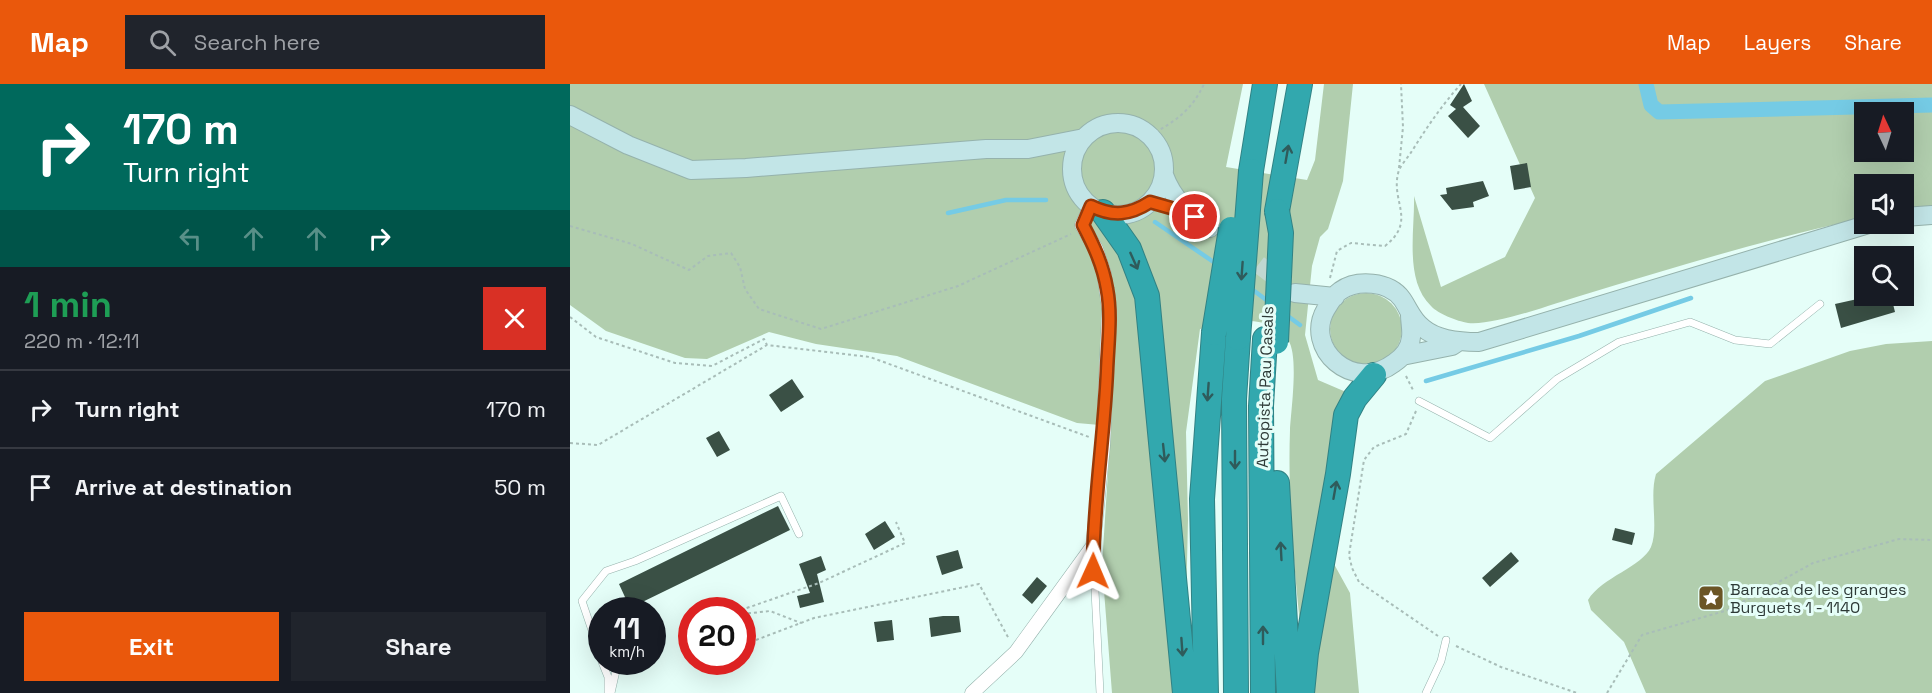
<!DOCTYPE html>
<html lang="en">
<head>
<meta charset="utf-8">
<style>
  body { margin:0; font-family:"Space Grotesk",sans-serif; background:#20242c; color:#f1f3f6; height:100vh; display:flex; flex-direction:column; font-size:22px; white-space:nowrap }
  * { box-sizing:border-box; margin:0 }
  p { font-size:20px; color:#9ea1a6 }
  .icon { flex:none; width:33px; height:33px; fill:none; stroke:currentColor; stroke-width:2; stroke-linecap:round; stroke-linejoin:round }
  .map { position:relative; flex:1; overflow:hidden }
  .drawer { display:flex; flex-direction:column; background:#171b24; width:570px }
  .drawer>* { flex:none }
  .guide { background:#00695c; color:#fff; overflow:hidden }
  .needle { width:39px; rotate:356deg }
  .fabs { position:absolute; left:1284px; top:18px; display:grid; gap:12px }
  .fabs a { display:grid; place-items:center; width:60px; height:60px; border-radius:0px; background:#171b24; box-shadow:0 6px 24px #0002; font-size:30px }
  .speed { position:absolute; left:18px; top:513px; display:flex; gap:12px; font-size:30px; font-weight:700; text-align:center }
  .speed>* { display:grid; place-content:center; width:78px; height:78px; border-radius:50%; background:#171b24; box-shadow:0 6px 24px #0002; line-height:1 }
  .speed small { font-size:15px; font-weight:400 }
  .speed .limit { border:9px solid #d22; background:#fff; color:#111 }
  .pin { position:absolute; display:grid; place-items:center; width:51px; height:51px; color:#fff; margin:-26px; border:3px solid #fff; border-radius:50%; box-shadow:0 2px 6px #0007 }
  .me { position:absolute; width:66px; margin:-33px; rotate:1deg; stroke-linejoin:round; filter:drop-shadow(0 0 4px #0008) }
  .turn { display:flex; align-items:center; gap:21px; height:126px; padding:0 24px; font-size:27px }
  .turn .icon { width:78px; height:78px; stroke-width:2.5 }
  .turn b { display:block; font-size:42px; line-height:51px }
  .lanes { display:flex; align-items:center; height:57px; padding:0 24px; background:#0003; justify-content:center; gap:30px; direction:ltr }
  .lanes .off { opacity:.35 }
  .round { display:grid; place-items:center; flex:none; width:63px; height:63px; border-radius:0px; background:#20242c }
  .summary { display:flex; align-items:center; justify-content:space-between; height:102px; padding:0 24px }
  h1 { font-size:36px; font-weight:700; line-height:45px; color:#1e9e55 }
  .cta { display:flex; gap:12px; margin-top:auto; padding:12px 24px }
  .cta a { flex:1; height:69px; border-radius:0px; background:#ea580c; color:#fff; font-size:24px; font-weight:700; line-height:69px; text-align:center }
  .cta a+a { background:#20242c; color:#f1f3f6 }
  ul { padding:0; list-style:none }
  li { display:flex; align-items:center; gap:18px; height:78px; padding:0 24px; border-top:2px solid #363941 }
  li div { flex:1 }
  li b { display:block; font-size:22px }
  li em { font-style:normal }
  header { display:flex; align-items:center; gap:36px; box-sizing:border-box; height:84px; padding:0 30px; background:#ea580c; color:#fff }
  header strong { font-size:28px }
  nav { display:flex; gap:33px; margin-inline-start:auto; font-size:21px }
  .search { width:420px; height:54px; background:#20242c; display:flex; align-items:center; gap:15px; box-sizing:border-box; padding:0 21px; border-radius:0px; color:#9ea1a6; font-size:22px }
  main { display:flex; flex:1; min-height:0 }
  .map>svg:first-child { display:block }
  .green { fill:#b1ceae; fill-rule:evenodd }
  .lines { fill:none; stroke-linecap:round; stroke-linejoin:round }
  .stream { stroke:#75cbe5; stroke-width:4.5 }
  .canal { stroke:#75cbe5; stroke-width:15 }
  .building { fill:#3a5045 }
  .secondary-tunnel { stroke:#c0d7d1; stroke-width:18; stroke-dasharray:18 9; stroke-linecap:butt }
  .lane-casing { stroke:#95b2ac; stroke-width:8 }
  .street-casing { stroke:#95b2ac; stroke-width:15 }
  .secondary-casing { stroke:#95b2ac; stroke-width:20 }
  .highway-casing { stroke:#318284; stroke-width:26 }
  .path { stroke:#a8bdb8; stroke-width:2; stroke-dasharray:3 3; stroke-linecap:butt }
  .lane { stroke:#fff; stroke-width:7 }
  .street { stroke:#fff; stroke-width:14 }
  .secondary { stroke:#c2e5e7; stroke-width:18 }
  .highway { stroke:#32a8ae; stroke-width:24 }
  .highway-bridge-casing { stroke:#318284; stroke-width:26; stroke-linecap:butt }
  .highway-bridge { stroke:#32a8ae; stroke-width:24 }
  .oneway { stroke:#2f5b5b }
  .route-casing { stroke:#983908; stroke-width:15 }
  .route { stroke:#ea580c; stroke-width:10 }
  .labels { text-anchor:middle; dominant-baseline:central; stroke-width:6; stroke-linejoin:round; paint-order:stroke }
  .street-label { font-size:16px; fill:#2e3a37; stroke:#e5fef8 }
  .poi-label { font-size:16px; fill:#2e3a37; stroke:#e5fef8; text-anchor:start }
</style>
</head>
<body>
<header>
<strong>Map</strong>
<div class="search"><svg class="icon" aria-label="search" viewBox="0 0 24 24"><circle cx="10" cy="10" r="6"/><path d="M15 15l6 6"/></svg>Search here</div>
<nav><a>Map</a><a>Layers</a><a>Share</a></nav>
</header>
<main>
<section class="drawer">
<div class="guide">
<div class="turn"><svg class="icon" aria-label="right" viewBox="0 0 24 24"><path d="M7 20v-9h11M14 6l5 5-5 5"/></svg><div><b>170 m</b>Turn right</div></div>
<div class="lanes"><svg class="icon off" aria-label="left" viewBox="0 0 24 24"><path d="M17 20v-9H6M10 6l-5 5 5 5"/></svg><svg class="icon off" aria-label="ahead" viewBox="0 0 24 24"><path d="M12 20V5M6 11l6-6 6 6"/></svg><svg class="icon off" aria-label="ahead" viewBox="0 0 24 24"><path d="M12 20V5M6 11l6-6 6 6"/></svg><svg class="icon" aria-label="right" viewBox="0 0 24 24"><path d="M7 20v-9h11M14 6l5 5-5 5"/></svg></div>
</div>
<div class="summary"><div><h1>1 min</h1><p>220 m · 12:11</p></div><a class="round" style="background:#d93025;color:#fff"><svg class="icon" aria-label="close" viewBox="0 0 24 24"><path d="M6 6l12 12M18 6L6 18"/></svg></a></div>
<ul>
<li><svg class="icon" aria-label="right" viewBox="0 0 24 24"><path d="M7 20v-9h11M14 6l5 5-5 5"/></svg><div><b>Turn right</b></div><em>170 m</em></li>
<li><svg class="icon" aria-label="arrive" viewBox="0 0 24 24"><path d="M6 21V4h12l-3 4 3 4H6"/></svg><div><b>Arrive at destination</b></div><em>50 m</em></li>
</ul>
<div class="cta"><a>Exit</a><a>Share</a></div>
</section>
<div class="map">
<svg width="1362" height="609" viewBox="0 0 1362 609">
  <rect width="100%" height="100%" fill="#e5fef8"/>
  <!-- green -->
  <path class="green" d="M0,0H673L656,83L737,96L745,76L754,0H783L773,97L758,145L750,153L742,182L735,251L748,296L776,308L748,451L780,509L789,609H738C728,525 717,430 720,346C721,326 729,271 718,256C697,227 660,238 630,245L616,348L618,436L614,609H542L532,481L541,342L507,339L327,272L246,260L199,248L137,275L115,274L36,247L0,221Z
    M914,0H1362V125H1334V100H1294V134C1199,154 1106,183 1013,211C985,219 925,242 898,239C887,237 868,230 861,222C834,196 845,146 844,112L871,203L935,173L965,114ZM1294,28H1334V68H1294Z
    M760 245a36 36 0 1 1 72 0a36 36 0 1 1-72 0Z
    M1362,257V609H1076L1054,558L1021,526L1018,516C1032,493 1072,483 1081,463C1089,443 1079,413 1086,390L1195,297L1280,267L1316,260Z"/>
  <g class="lines">
    <!-- stream -->
    <path class="stream" d="M378,129L436,116H476
      M585,138L648,181
      M679,203L699,218
      M715,230L730,241
      M856,297L1009,252L1121,214"/>
    <!-- canal -->
    <path class="canal" d="M1076,0L1081,21L1089,28L1362,21"/>
  </g>
  <!-- building -->
  <path class="building" d="M894,0L902,17L893,23L910,42L898,54L878,32L886,25L880,21Z
    M957,79L961,103L944,106L940,82Z
    M913,97L919,112L903,118L904,123L882,126L870,111L877,110L876,104Z
    M1301,212H1321L1325,228L1271,244L1265,220Z
    M222,295L234,313L211,328L199,311Z
    M149,347L160,366L147,373L136,354Z
    M208,422L220,446L60,524L49,500Z
    M315,437L325,453L304,466L295,450Z
    M1045,444L1065,449L1062,461L1042,456Z
    M388,466L393,484L372,491L366,472Z
    M941,468L949,477L920,503L912,494Z
    M251,472L256,486L247,490L254,518L230,524L227,512L240,509L229,480Z
    M467,493L477,502L462,520L452,511Z
    M373,532H389L391,548L361,553L359,534Z
    M322,536L324,556L307,558L304,538Z"/>
  <g class="lines">
    <!-- secondary-tunnel -->
    <path class="secondary-tunnel" d="M667,164L717,202"/>
    <defs>
      <path id="lane" d="M849,317L920,354L987,295L1049,258L1120,238L1165,256L1200,260L1250,220
        M523,465L530,609
        M32,576L12,517L36,487L65,477L211,412L229,450
        M32,578L38,593V609
        M41,609L48,578
        M856,609L871,577L876,556"/>
      <path id="street" d="M402,609L446,568L523,462L533,362L539,225L534,189L526,165L512,141L521,122"/>
      <path id="secondary" d="M0,31L58,61L121,86L176,84L416,65H458L514,54
        M502 85a46 46 0 1 1 92 0a46 46 0 1 1-92 0Z
        M594,91C603,116 619,129 640,144
        M1334,133L1362,131
        M725,209L765,213
        M840,231C840,238 842,246 841,253C840,265 833,273 824,279C783,310 733,264 756,225C759,220 764,211 770,207C787,195 819,197 832,215C839,225 842,236 853,244C867,256 892,258 909,258L1299,140
        M832,272L882,262L888,258"/>
      <path id="highway" d="M681,87L695,0
        M707,127L730,0
        M533,128L559,165L577,212L615,609
        M707,399L719,609
        M636,609L632,415L644,249
        M666,609L664,315L668,254
        M693,609L691,322L695,255
        M732,609L736,569L768,390L776,331L785,314L804,291"/>
    </defs>
    <!-- lane casing -->
    <use href="#lane" class="lane-casing"/>
    <!-- street casing -->
    <use href="#street" class="street-casing"/>
    <!-- secondary casing -->
    <use href="#secondary" class="secondary-casing"/>
    <!-- highway casing -->
    <use href="#highway" class="highway-casing"/>
    <!-- path -->
    <path class="path" d="M580,51C605,38 622,26 634,0
      M829,84L833,43L831,0
      M0,142L62,160L119,186L138,172L161,169L170,183L175,205L189,225L251,245L388,202L501,150
      M760,194L767,167L781,159L815,162C848,136 819,117 829,86C832,80 838,73 842,67C857,43 872,21 891,0
      M0,233L26,253L105,279L142,282L194,255L197,261
      M836,292L844,308
      M846,327L836,350L804,363L794,376L779,471L782,484L789,498L868,552
      M0,359L28,361L197,261L300,273L519,353
      M171,526L249,499L335,459L326,438
      M172,530L200,527L231,539
      M186,556L244,534L409,500L439,555
      M886,562L931,583L1007,609
      M1037,609L1072,551L1158,526L1243,479L1329,455L1362,456"/>
    <!-- lane -->
    <use href="#lane" class="lane"/>
    <!-- street -->
    <use href="#street" class="street"/>
    <!-- secondary -->
    <use href="#secondary" class="secondary"/>
    <!-- highway -->
    <use href="#highway" class="highway"/>
    <defs>
      <path id="highway-bridge" d="M644,249L661,145
        M668,254L681,87
        M706,258L711,149L707,127"/>
    </defs>
    <!-- highway-bridge casing -->
    <use href="#highway-bridge" class="highway-bridge-casing"/>
    <!-- highway-bridge -->
    <use href="#highway-bridge" class="highway-bridge"/>
  </g>
  <!-- one-way arrows -->
  <defs><path id="oneway-shaft" d="M-6 0H5M1.5-3L5.5 0L1.5 3" fill="none" stroke-width="1.6" stroke-linecap="round" stroke-linejoin="round" transform="scale(1.5)"/></defs>
  <g class="oneway">
    <use href="#oneway-shaft" transform="translate(717 70) rotate(-80)"/>
    <use href="#oneway-shaft" transform="translate(564 177) rotate(66)"/>
    <use href="#oneway-shaft" transform="translate(672 187) rotate(94)"/>
    <use href="#oneway-shaft" transform="translate(638 308) rotate(94)"/>
    <use href="#oneway-shaft" transform="translate(594 369) rotate(84)"/>
    <use href="#oneway-shaft" transform="translate(665 376) rotate(90)"/>
    <use href="#oneway-shaft" transform="translate(765 406) rotate(-80)"/>
    <use href="#oneway-shaft" transform="translate(711 467) rotate(-93)"/>
    <use href="#oneway-shaft" transform="translate(693 551) rotate(-90)"/>
    <use href="#oneway-shaft" transform="translate(612 563) rotate(86)"/>
  </g>
  <g class="lines">
    <defs>
      <path id="route" d="M523,487C523,420 534,354 537,287C538,260 542,231 537,205C533,181 524,162 513,141L521,122C543,133 560,131 580,118L608,126L614,125L625,133"/>
    </defs>
    <!-- route casing -->
    <use href="#route" class="route-casing"/>
    <!-- route -->
    <use href="#route" class="route"/>
  </g>
  <!-- icons -->
  <defs>
    <symbol id="sight-square" viewBox="-11 -11 22 22"><rect x="-9" y="-9" width="18" height="18" rx="4" fill="#6b5525" stroke="#e5fef8"/><path d="M0-6L1.8-2.2L6-1.7L2.9 1.2L3.7 5.4L0 3.3L-3.7 5.4L-2.9 1.2L-6-1.7L-1.8-2.2Z" fill="#fff"/></symbol>
  </defs>
  <g fill-rule="evenodd">
    <use href="#sight-square" x="1126" y="499" width="30" height="30"/>
  </g>
  <g class="labels">
    <!-- street labels -->
    <g class="street-label">
      <text transform="translate(695 303) rotate(-88)">Autopista Pau Casals</text>
    </g>
    <!-- poi labels -->
    <g class="poi-label">
      <text x="1160" y="505">Barraca de les granges<tspan x="1160" dy="18">Burguets 1 - 1140</tspan></text>
    </g>
  </g>
</svg>
<div class="fabs">
<a><svg class="needle" viewBox="-14 -14 28 28"><path d="M0-13l5 13h-10z" fill="#e53935"/><path d="M0 13l5-13h-10z" fill="#9ea1a6"/></svg></a>
<a><svg class="icon" aria-label="sound" viewBox="0 0 24 24"><path d="M4 9h4l5-4v14l-5-4H4zM17 9q2 3 0 6"/></svg></a>
<a><svg class="icon" aria-label="search" viewBox="0 0 24 24"><circle cx="10" cy="10" r="6"/><path d="M15 15l6 6"/></svg></a>
</div>
<div class="speed"><div>11<small>km/h</small></div><div class="limit">20</div></div>
<div class="pin" style="left:625px;top:133px;background:#d93025"><svg class="icon" aria-label="arrive" viewBox="0 0 24 24"><path d="M6 21V4h12l-3 4 3 4H6"/></svg></div>
<svg class="me" style="left:523px;top:487px" viewBox="-20 -20 40 40"><path d="M0-17L14 15 0 8-14 15z" fill="#ea580c" stroke="#fff" stroke-width="4"/></svg>
</div>
</main>
</body>
</html>
